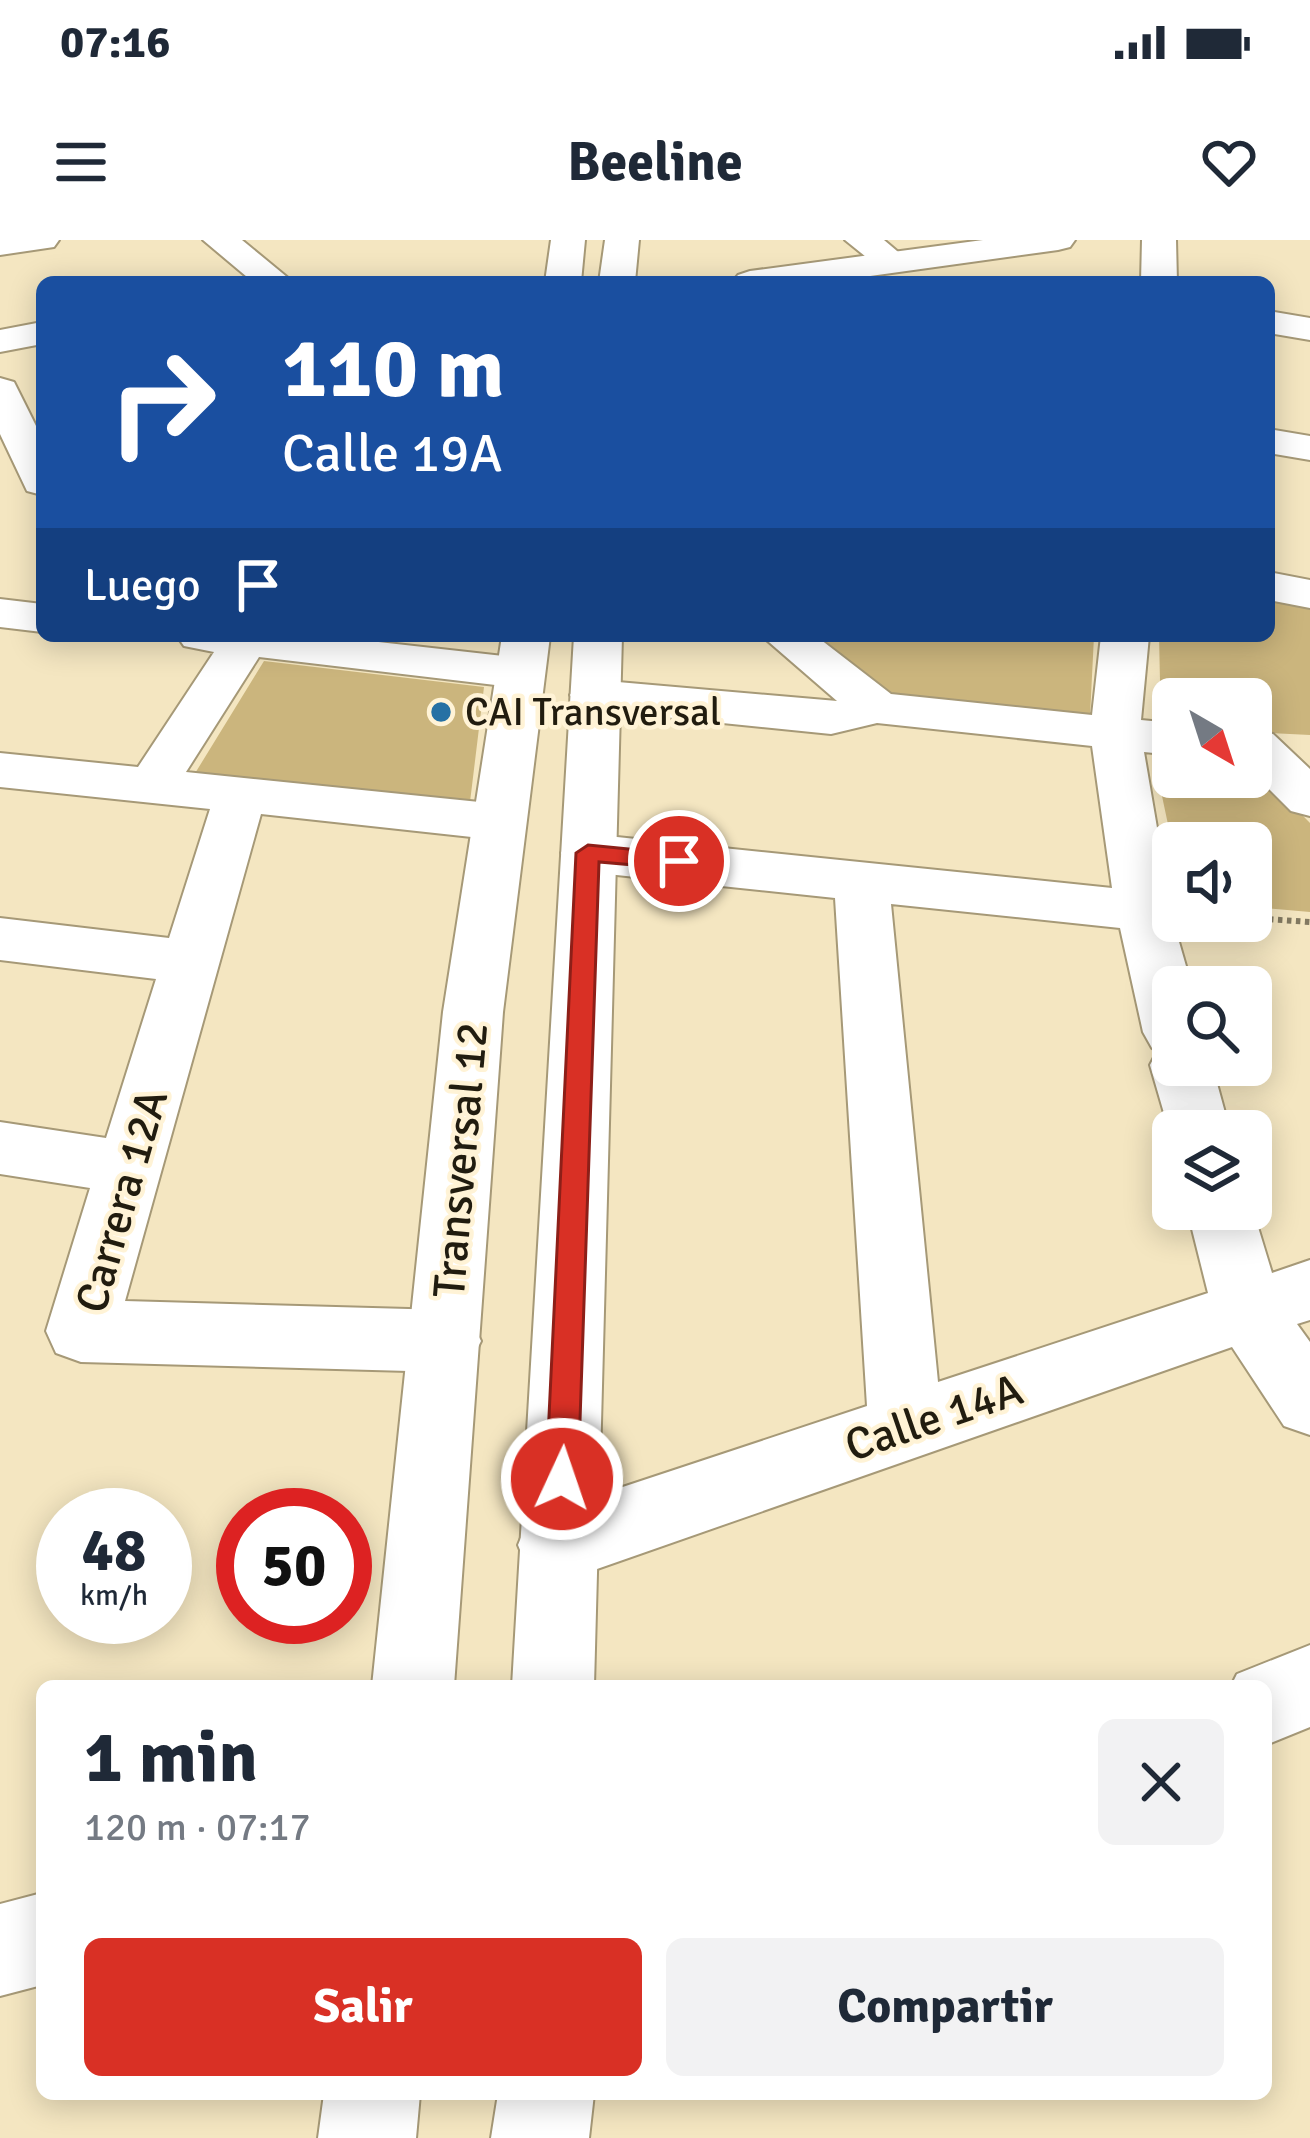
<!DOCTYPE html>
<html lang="es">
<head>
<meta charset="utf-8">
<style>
  body { margin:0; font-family:Signika,sans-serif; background:#f2f2f3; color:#1f2937; height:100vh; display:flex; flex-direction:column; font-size:45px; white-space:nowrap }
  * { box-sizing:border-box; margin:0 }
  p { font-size:39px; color:#747a83 }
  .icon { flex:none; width:66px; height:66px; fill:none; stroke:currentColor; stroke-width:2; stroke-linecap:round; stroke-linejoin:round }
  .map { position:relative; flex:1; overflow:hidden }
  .panel { position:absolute; left:36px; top:1440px; width:1236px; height:420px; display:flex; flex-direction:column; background:#fff; border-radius:18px; box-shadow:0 6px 30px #0003 }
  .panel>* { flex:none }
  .hud { position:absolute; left:36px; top:36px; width:1239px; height:366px; border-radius:18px; box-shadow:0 6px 30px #0003; background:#1a4fa0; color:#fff; overflow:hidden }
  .needle { width:78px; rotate:141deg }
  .fabs { position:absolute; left:1152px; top:438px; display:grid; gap:24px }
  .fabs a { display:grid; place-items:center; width:120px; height:120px; border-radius:18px; background:#fff; box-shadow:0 6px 30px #0003; font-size:60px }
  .speed { position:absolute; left:36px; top:1248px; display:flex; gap:24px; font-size:60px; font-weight:700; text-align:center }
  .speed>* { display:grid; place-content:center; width:156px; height:156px; border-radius:50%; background:#fff; box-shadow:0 6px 30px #0003; line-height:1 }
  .speed small { font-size:30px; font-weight:400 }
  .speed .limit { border:18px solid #d22; background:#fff; color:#111 }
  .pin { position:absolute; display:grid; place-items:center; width:102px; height:102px; color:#fff; margin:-51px; border:6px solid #fff; border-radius:50%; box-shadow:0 3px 12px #0007 }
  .me { position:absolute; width:132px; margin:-66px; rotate:3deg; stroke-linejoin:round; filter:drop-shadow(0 0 9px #0008) }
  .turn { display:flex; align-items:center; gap:42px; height:252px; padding:0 48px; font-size:54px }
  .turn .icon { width:156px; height:156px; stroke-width:2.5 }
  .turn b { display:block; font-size:84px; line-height:102px }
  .then { display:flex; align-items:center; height:114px; padding:0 48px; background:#0003; gap:24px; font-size:45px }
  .round { display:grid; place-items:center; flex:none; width:126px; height:126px; border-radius:18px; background:#f2f2f3 }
  .overview { display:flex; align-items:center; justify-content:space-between; height:204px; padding:0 48px }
  h1 { font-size:72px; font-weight:800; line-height:90px }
  .cta { display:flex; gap:24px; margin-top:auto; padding:24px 48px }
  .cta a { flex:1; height:138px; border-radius:18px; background:#d93025; color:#fff; font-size:48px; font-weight:800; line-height:138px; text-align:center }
  .cta a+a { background:#f2f2f3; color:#1f2937 }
  .status { display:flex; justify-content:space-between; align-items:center; height:84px; padding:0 60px; background:#fff; direction:ltr }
  .status svg { height:33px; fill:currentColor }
  header { display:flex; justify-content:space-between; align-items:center; height:156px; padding:0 48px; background:#fff; font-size:54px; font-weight:800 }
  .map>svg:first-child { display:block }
  .green { fill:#cbb57d }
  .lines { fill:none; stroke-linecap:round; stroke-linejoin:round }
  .minor-casing { stroke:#a69977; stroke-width:4 }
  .major-casing { stroke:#a69977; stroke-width:4 }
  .path { stroke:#827961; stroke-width:6; stroke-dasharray:4.5 4.5; stroke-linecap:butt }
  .minor { fill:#fff; fill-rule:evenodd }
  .major { fill:#fff; fill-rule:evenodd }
  .route { fill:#d93025; stroke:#8d1f18; stroke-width:3 }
  .poi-dot { fill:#2671a4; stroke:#fff3d6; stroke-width:4.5 }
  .labels { text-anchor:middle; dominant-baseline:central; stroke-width:9; stroke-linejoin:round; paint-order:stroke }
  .far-poi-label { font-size:39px; fill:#211c0f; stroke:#fff3d6; text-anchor:start }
  .street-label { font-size:45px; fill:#211c0f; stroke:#fff3d6 }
</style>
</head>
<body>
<div class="status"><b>07:16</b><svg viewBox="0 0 49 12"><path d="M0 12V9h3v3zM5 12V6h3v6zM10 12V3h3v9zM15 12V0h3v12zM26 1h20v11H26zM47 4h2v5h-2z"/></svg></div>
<header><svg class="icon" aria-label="menu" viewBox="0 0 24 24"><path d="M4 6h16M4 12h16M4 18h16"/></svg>Beeline<svg class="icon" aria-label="heart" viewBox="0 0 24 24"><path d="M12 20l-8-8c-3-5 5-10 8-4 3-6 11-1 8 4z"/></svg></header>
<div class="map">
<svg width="1310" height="1898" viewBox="0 0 1310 1898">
  <rect width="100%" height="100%" fill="#f4e6c1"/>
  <!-- green -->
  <path class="green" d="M1269,358L1310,366V495L1251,492V459H1173V487H1161L1159,396H1269Z
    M815,396H1094L1090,476L892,456Z
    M264,421L484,447L470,562L194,535Z
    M1155,523H1173V537H1251L1254,526L1310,583V672L1251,667V603H1173V608Z"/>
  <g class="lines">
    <defs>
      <path id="minor" d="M0,0H59L54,7L0,15Z
        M203,0H242L293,42H253Z
        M845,0H884L910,22L905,29H881Z
        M1142,0H1176L1177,42H1141Z
        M1269,71L1310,78V100L1269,93Z
        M42,82V104L0,112V90Z
        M0,138L14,142L42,198V255L27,251L0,194Z
        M1269,189L1310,196V220L1269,213Z
        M1269,332L1310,340V368L1269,360Z
        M0,359L42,364V392L0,387Z
        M177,396H325L521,418L538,423L545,433L538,443L521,448L259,417L186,532L499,564L518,569L526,582L518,595L499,600L261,574L125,1061L445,1070L470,1079L481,1101L470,1123L445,1132L81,1122L56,1113L46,1091L90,948L0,934V882L106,898L156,739L0,720V678L169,698L210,569L0,547V513L138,527L214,412L184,406Z
        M762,396H816L891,454L1092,475L1101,396H1149L1141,480L1173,483V515L1144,512L1173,681L1192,747H1173V825H1212L1230,891H1173V904L1150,825L1158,810L1152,808L1143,792L1120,688L891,664L938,1142L1208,1053L1187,969H1251V964L1272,1033L1310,1020V1080L1297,1084L1310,1102V1195L1284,1186L1232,1107L557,1343L529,1332L518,1305L529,1278L867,1166L835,658L588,632L569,626L561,613L569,600L588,594L1112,648L1092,506L877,483L831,494L595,470L578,466L570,455L578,444L595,440L837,461Z
        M1251,490L1273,494L1310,529V576L1291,571L1251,531Z
        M1310,1405V1487L1266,1505V1446H1231L1237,1434Z
        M42,1653V1745L0,1756V1664Z"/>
      <path id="major" d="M551,0H585L581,42H545Z
        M605,0H639L635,42H599Z
        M983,0H1075L1070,7L1058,10L827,42H732L738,35L750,31Z
        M502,396H550L503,772L454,1446H372L443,772Z
        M574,396H622L594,1446H512Z
        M324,1854H420L416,1898H318Z
        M498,1854H594L589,1898H491Z"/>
    </defs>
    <!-- minor casing -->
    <use href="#minor" class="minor-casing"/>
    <!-- major casing -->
    <use href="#major" class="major-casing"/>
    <!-- path -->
    <path class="path" d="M1251,678L1310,682"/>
    <!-- minor -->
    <use href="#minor" class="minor"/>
    <!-- major -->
    <use href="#major" class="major"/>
  </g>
  <!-- route -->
  <path class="route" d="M588,605L679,614L690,621L679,629L599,622L578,1239L573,1250L562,1254L551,1250L546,1239L576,613Z"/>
  <!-- markers -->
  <circle class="poi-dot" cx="441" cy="472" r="12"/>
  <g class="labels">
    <!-- far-poi labels -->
    <g class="far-poi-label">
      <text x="465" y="472">CAI Transversal</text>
    </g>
    <!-- street labels -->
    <g class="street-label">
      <text transform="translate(461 920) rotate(-85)">Transversal 12</text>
      <text transform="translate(122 961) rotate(-74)">Carrera 12A</text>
      <text transform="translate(934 1178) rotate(-19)">Calle 14A</text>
    </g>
  </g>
</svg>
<div class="fabs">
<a><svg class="needle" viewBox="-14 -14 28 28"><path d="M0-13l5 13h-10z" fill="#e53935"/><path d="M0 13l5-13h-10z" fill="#747a83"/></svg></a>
<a><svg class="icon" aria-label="sound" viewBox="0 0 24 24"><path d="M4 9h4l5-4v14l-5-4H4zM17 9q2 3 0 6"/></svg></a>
<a><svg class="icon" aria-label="search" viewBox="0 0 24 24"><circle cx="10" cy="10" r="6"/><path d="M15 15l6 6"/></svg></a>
<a><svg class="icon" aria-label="layers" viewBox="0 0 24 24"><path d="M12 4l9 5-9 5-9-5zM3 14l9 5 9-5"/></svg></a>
</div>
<div class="speed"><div>48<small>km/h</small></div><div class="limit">50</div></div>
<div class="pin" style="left:679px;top:621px;background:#d93025"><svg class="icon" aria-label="arrive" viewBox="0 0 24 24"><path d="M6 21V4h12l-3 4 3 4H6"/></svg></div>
<svg class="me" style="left:562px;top:1239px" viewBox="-20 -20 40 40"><circle r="17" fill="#d93025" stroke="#fff" stroke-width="3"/><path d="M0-11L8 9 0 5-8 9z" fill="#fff"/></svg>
<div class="hud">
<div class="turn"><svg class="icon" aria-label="right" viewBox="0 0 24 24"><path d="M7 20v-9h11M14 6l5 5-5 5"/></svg><div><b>110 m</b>Calle 19A</div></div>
<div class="then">Luego<svg class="icon" aria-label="arrive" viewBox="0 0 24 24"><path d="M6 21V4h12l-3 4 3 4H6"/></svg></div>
</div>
<section class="panel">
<div class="overview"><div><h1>1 min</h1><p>120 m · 07:17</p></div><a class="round"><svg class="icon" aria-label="close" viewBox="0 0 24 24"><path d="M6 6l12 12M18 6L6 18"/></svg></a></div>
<div class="cta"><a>Salir</a><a>Compartir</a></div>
</section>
</div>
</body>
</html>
